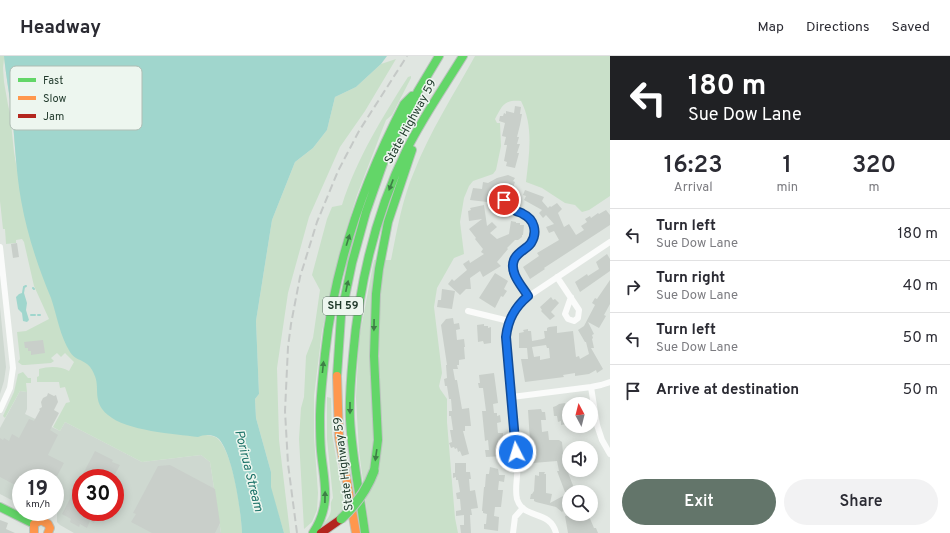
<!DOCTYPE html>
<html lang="en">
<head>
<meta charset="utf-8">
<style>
  body { margin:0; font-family:Overpass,sans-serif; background:#f2f2f3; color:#2b2b33; height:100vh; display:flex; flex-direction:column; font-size:15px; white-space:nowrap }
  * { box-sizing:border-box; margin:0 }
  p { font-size:13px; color:#7c7c81 }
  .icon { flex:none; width:22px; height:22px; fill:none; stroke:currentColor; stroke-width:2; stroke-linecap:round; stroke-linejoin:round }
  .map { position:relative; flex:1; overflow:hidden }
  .drawer { display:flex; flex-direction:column; background:#fff; width:340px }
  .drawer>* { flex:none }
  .top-card { background:#202124; color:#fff; overflow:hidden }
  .needle { width:26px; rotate:353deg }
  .controls { position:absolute; left:562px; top:341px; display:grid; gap:8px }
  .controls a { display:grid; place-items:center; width:36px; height:36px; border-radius:50%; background:#fff; box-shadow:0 2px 10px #0003; font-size:20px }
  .speed { position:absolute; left:12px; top:413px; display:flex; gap:8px; font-size:20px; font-weight:700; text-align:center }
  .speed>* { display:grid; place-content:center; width:52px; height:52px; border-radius:50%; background:#fff; box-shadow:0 2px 10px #0003; line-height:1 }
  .speed small { font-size:10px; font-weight:400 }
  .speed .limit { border:6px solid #d22; background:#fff; color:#111 }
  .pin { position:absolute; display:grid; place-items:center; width:34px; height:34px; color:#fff; margin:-17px; border:2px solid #fff; border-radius:50%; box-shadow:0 1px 4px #0007 }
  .me { position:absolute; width:44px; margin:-22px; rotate:355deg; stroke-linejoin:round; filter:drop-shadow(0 0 3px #0008) }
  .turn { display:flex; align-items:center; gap:14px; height:84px; padding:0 12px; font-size:18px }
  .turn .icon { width:52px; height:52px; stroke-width:2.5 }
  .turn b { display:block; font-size:28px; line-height:34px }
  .eta { display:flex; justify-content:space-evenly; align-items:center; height:68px; text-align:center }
  .eta b { font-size:24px; font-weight:600; line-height:28px }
  .cta { display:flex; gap:8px; margin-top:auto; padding:8px 12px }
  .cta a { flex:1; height:46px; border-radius:24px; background:#63756a; color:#fff; font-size:16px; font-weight:600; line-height:46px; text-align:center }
  .cta a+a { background:#f2f2f3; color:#2b2b33 }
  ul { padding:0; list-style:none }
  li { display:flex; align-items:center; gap:12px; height:52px; padding:0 12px; border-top:1px solid #e1e1e2 }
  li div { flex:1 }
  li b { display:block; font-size:15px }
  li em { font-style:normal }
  header { display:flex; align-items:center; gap:24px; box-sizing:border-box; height:56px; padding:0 20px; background:#fff; border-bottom:1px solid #e1e1e2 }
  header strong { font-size:19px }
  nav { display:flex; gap:22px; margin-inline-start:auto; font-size:14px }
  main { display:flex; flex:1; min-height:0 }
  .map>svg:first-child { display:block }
  .built { fill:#ced8d0; fill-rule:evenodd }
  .green { fill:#c9e0c9; fill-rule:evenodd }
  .water { fill:#a0d6cd }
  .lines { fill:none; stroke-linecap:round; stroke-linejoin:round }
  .stream { stroke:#a0d6cd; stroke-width:2 }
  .building { fill:#c9cfca; fill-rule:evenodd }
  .fast-casing { stroke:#bac3bd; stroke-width:10 }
  .slow-casing { stroke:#bac3bd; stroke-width:10 }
  .jam-casing { stroke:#bac3bd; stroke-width:10 }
  .street { stroke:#fafbfa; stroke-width:6 }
  .fast { stroke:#63d668; stroke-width:8 }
  .slow { stroke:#ff974d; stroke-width:8 }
  .jam { stroke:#b3261e; stroke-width:8 }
  .rail { stroke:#c5c9c7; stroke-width:2; stroke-dasharray:8 4; stroke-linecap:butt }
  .fast-bridge-casing { stroke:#bac3be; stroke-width:11; stroke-linecap:butt }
  .fast-bridge { stroke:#63d668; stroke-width:9 }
  .oneway { fill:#3e7f46 }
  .route-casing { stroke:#114b97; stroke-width:10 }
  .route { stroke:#1a73e8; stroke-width:7 }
  .labels { text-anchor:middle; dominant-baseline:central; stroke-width:3; stroke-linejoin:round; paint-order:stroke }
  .shield { fill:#edf6ef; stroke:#5d7165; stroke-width:1 }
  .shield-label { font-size:11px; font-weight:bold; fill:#1f382a }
  .street-label { font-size:12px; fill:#1f382a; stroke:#edf6ef }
  .water-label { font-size:13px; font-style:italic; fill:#1b7268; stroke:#edf6ef }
  .key { fill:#edf6ef; stroke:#afbdb4; stroke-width:1 }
  .key-label { font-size:11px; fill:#1f382a }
</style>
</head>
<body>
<header>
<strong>Headway</strong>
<nav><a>Map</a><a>Directions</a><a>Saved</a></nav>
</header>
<main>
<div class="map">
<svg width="610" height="477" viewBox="0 0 610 477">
  <rect width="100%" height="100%" fill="#e0e6e1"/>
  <!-- built -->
  <path class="built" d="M0,251L6,311L4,325L0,338Z
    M20,335L27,336V353L25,358L60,375L65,366L142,406L201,399L210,406L221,477H74L60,469L57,466V457L54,456L55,422H21V449L0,438V372ZM81,422H115V456H81Z"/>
  <!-- green -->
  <path class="green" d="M0,0H95L201,379C207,379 215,379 219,384C234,401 241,454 242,477H221L210,406L201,399L142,406L65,366L60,375L53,371L66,347L70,346L65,331L60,332L59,326H37V321L39,320V313C49,310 61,310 69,315L74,306L65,297L61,301L57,297L51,302L54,305L51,307L25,309H22L18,306L20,303L17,276L26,275L49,263L34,230L24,186L22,183L16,184V187L6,188L5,173H3L0,145ZM4,3L12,57L17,114L14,96L10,57L8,49L4,26L3,12Z
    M475,0H610V140L589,154L582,156L575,149L565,147L542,132L526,126C529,99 534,70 521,45C504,44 503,48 495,63L497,67H500L501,90L496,114L493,118L473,125L469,130L464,142L460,166L464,198L454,202L437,232L434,251L442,317L439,330L440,333L447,343V366L455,462L458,477H370L359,395L356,342L359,283L374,204H391C397,174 402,144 414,116C430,75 454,38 475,0Z
    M396,3L365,55L340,91L309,161L288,237L277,312L279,384L290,477H284L270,431L271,416L256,362L255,343L259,338L256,265L272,164L295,106L313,92L327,74L335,41L356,31L381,8Z
    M411,20V22L392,59L386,64L357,139L342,187L322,275L314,340V381L318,437L317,454L312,466L304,473L299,383L301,352L304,341L306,300L313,282L320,234L312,219L327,163L332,151L342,149C356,104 383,60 408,21Z
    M23,316L28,322H31V327H26L27,336L20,335L5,362L3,360L14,336L18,318Z
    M327,341L331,342L332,378L345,454L326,470L323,468C327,464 331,459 331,453C331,448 330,447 333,442L327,383Z"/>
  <!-- water -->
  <path class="water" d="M4,0H387L381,8L356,31L335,41L327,74L313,92L295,106L272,164L256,265L259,338L255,343L256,362L271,416V431L284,477H242C241,455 233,399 219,383C214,378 204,378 198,381C175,378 126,375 108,359C91,345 101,331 94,318C93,315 90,310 87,308C81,303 75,304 70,296C60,280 57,260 51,242C38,211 27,178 21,144C16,115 15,86 12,57C9,38 6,19 4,0Z
    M22,237H24L27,247L26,254L29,264L27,266L23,265L22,257L18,253L16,241L19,238Z"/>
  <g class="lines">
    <!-- stream -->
    <path class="stream" d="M33,232L34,233
      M23,237L24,231L26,230
      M31,259H35
      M38,259H40"/>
  </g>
  <!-- building -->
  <path class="building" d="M515,50L521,51L520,58H522L520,69L517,81H519L517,88H520L517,97H519L515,112L506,110L507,106L504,105L507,89H504L506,81L502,80L505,67L499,65L500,60H503L504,57L506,58V55L514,57Z
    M508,119L515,122L513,125L515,126L512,134L501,131L493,132L492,137L488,140L487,146L470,144L473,132L482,133L483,126L488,127L497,122Z
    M525,134L544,141L542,145L548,152L550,150L551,151L557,147L562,153L558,157L564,171L569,168L576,179L584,174L581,170L587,166L585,163L590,160L591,162L598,157L599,158L606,154L610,159V169L544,212L545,213L530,223L523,211L539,200L537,197L559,184L554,175L549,177L546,171L554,168L546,159L543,162L539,157L542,154L524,144L526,140L523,139Z
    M484,149L487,170L492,166L497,171L490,177L497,183L509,178L511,165L516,166V167H520V169H524L523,179H522V181L518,184H515L507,192L508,193L497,206L501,210L483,221L480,215L470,222L471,233H466L460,239L448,228L452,223L454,225L467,214L463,208L469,204L470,207L484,198L481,196L483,193L475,183L476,182L469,173L482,163L469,165L468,155L471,154L470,152Z
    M17,187L19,201L13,202L11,188Z
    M607,198L610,203V215L580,236L575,226L587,218L588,220L599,213L596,206Z
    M495,217L508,225L504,233L507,235L503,241L501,240L495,252L479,242Z
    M610,224V248L604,259L606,260L599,272L588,266L594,278L592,279L593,282L592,283L594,292H591L603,313L597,317L596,314L589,318L575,320V317L563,319L564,321L525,326L521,303H528L527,292H519V277L524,276L523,274L528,273V275H531L532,285L543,283L545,282L544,275H547V272L549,271L557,270V277L573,275L576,301L579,300L580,303L589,298L586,286H585L578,274L584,270L595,249L592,247L595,242L597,243L599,240ZM546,289L547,292H549L550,302L540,304V300L534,301L532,291Z
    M442,233L455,235L452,253L437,251L438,244H441Z
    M551,241L553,244L555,243L559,247L551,256L555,260L550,264L541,255L542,254L540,251Z
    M453,262L454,268L459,267L460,273L456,274L457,284L464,283L465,291H464L465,303L459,304V309H457L458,313H453L455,324H457L462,353L469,352L471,370H465V375H463L469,398L462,400L460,395L458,396L457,392L455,393L454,391L451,392L449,387L452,386L450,374H453L451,360H449V355H452L451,343H449L447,330H445L444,323L447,322L446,309H447L441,269L446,263Z
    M484,268V270H488V272L491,271V287L484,288L483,285L478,286L477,269Z
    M43,284L45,297L31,299V295H28V292H25L24,286Z
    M494,317L498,347L493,348L494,357H497V360L500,359L501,366L497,367L498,377H503V383L498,384V394L504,393V400L486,401L485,394H489L488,384L485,385L482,355H486L483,332H479L478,327H480L479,319Z
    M48,337L54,340L56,339L58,346L54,354L59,357L50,374L58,379L48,399L64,407L56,422H21V432L0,421V382L3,384L4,382L9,385L12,378L19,382L29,363L34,365L40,354L39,353L42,351L41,346L43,342L47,340Z
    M565,347L568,368L561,369V365L558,366L557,360H554L553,351L556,350L559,348Z
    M541,353L542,356H545L546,364H541L542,376L548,375L549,384H559L562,386L563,397H564L567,408L565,409L574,432L579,430L582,436H565L557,415H559L557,405L533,407L532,400H535L534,384L530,385L528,354Z
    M95,395L113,404L112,406L120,409L113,422H81V456H100L94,467L90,465L87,472L80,468L79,471L70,466L71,463L62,458Z
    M455,407H466V416H470L471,423H469L470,435L475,434L478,452L471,453L472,459H470L471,477H461L460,469H464V459L456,460V455L461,454L460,443H457L456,437L460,436L458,424H456V421L453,422V417H455Z
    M170,409L215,433L220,467L215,477H152L131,466L136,458L133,457L158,410Z
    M490,411L498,413L499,419H505L504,426L499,425L498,434H503L501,451H495L494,460L499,461L498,475L484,473V468H486L487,458L483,457V455H482L484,431H485L486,418H489Z
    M539,416H545L544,418H546V437L552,438L550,447L563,440L569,446V449L562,456L556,451L536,446L534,445V443H530L531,438H532L534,435L535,419L539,420Z
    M572,458H588L594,472H596L598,477H568L565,460Z
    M0,464L8,467L6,473L15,477H0Z"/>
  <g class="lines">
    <defs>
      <path id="fast" d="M337,320L341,260L352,207L366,156L387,96L418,35L439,0
        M374,415L378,384L374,300L376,238L379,213L388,166L412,94
        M0,451L34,468
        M313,477C332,448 324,427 321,395C320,384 320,373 320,362C320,341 323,319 325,298C334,211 364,125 404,48L412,40
        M365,477C360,439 352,401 350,363C349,342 351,321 353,300C359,228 375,158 407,93C423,61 444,31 463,0"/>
      <path id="slow" d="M337,320L339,381L356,477
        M34,477V468L41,464L48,468L50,472L48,477"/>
      <path id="jam" d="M321,477L341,463"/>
    </defs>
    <!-- fast casing -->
    <use href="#fast" class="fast-casing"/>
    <!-- slow casing -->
    <use href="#slow" class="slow-casing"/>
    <!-- jam casing -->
    <use href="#jam" class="jam-casing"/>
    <!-- street -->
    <path class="street" d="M501,144C508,144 512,149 515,154C511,155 505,157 501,157C492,157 494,147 501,144Z
      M515,154C520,156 525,158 528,161C536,168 537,182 529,189C524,194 517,197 514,204C509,217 522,230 528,240
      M0,191L13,312L10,332L0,354
      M557,221L579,254L578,262L574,265L568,263L565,258L571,241
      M468,255L509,265
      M591,331L597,369L602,384L610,398
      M512,341L591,331L601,329L610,326
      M513,477L515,461L523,452
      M556,477C550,453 523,464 517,443C514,431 519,418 517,406C514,366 510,327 506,287C506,270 511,256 523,244L610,186"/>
    <!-- fast -->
    <use href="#fast" class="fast"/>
    <!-- slow -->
    <use href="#slow" class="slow"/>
    <!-- jam -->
    <use href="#jam" class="jam"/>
    <!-- rail -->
    <path class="rail" d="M297,477L288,408L285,355L288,291L291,268L300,221L317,166L338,115L359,75L407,0"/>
    <defs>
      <path id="fast-bridge" d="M341,463C356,449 367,434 374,415"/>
    </defs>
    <!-- fast-bridge casing -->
    <use href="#fast-bridge" class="fast-bridge-casing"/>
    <!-- fast-bridge -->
    <use href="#fast-bridge" class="fast-bridge"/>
  </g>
  <!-- one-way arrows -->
  <defs><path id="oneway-solid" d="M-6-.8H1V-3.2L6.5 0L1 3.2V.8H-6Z"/></defs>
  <g class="oneway">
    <use href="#oneway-solid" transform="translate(391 129) rotate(111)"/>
    <use href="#oneway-solid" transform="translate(348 184) rotate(-73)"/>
    <use href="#oneway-solid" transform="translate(347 230) rotate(-78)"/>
    <use href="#oneway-solid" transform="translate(374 269) rotate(91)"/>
    <use href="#oneway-solid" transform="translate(323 311) rotate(-84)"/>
    <use href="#oneway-solid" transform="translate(350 352) rotate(90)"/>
    <use href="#oneway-solid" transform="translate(376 399) rotate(98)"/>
    <use href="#oneway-solid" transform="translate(325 441) rotate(-89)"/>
  </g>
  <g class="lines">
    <defs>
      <path id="route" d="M504,144C509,146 511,150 515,154C516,156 521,156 523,158C534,163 538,176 531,187C527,193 517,196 514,204C509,217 522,230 528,240C515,251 508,263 506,281L516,396"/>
    </defs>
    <!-- route casing -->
    <use href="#route" class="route-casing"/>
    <!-- route -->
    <use href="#route" class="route"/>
  </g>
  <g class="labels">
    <!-- shield labels -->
    <rect class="shield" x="323" y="241" width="40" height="18" rx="3"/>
    <g class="shield-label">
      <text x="343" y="250">SH 59</text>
    </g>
    <!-- street labels -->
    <g class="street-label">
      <text transform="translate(411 66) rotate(-61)">State Highway 59</text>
      <text transform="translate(344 408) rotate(-97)">State Highway 59</text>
    </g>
    <!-- water labels -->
    <g class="water-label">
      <text transform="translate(248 415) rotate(76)">Porirua Stream</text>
    </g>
  </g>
  <!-- legend -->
  <rect x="10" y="10" width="132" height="64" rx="6" class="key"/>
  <rect x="18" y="22" width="18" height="4" fill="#63d668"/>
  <rect x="18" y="40" width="18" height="4" fill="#ff974d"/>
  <rect x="18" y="58" width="18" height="4" fill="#b3261e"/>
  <g class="key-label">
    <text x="43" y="28">Fast</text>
    <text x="43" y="46">Slow</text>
    <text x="43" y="64">Jam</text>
  </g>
</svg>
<div class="controls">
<a><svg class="needle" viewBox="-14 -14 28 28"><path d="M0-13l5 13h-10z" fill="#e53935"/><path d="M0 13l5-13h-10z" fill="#7c7c81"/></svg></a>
<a><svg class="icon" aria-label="sound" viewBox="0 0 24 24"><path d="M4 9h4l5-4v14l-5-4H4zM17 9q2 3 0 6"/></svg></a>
<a><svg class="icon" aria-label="search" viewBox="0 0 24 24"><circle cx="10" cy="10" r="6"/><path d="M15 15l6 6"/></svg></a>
</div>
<div class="speed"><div>19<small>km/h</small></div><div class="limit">30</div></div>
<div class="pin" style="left:504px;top:144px;background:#d93025"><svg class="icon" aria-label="arrive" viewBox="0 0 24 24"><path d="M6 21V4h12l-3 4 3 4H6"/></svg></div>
<svg class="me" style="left:516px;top:396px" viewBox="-20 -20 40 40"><circle r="17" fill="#1a73e8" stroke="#fff" stroke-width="3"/><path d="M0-11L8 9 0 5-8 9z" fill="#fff"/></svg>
</div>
<section class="drawer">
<div class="top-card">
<div class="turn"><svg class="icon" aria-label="left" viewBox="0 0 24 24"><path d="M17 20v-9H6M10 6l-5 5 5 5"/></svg><div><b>180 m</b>Sue Dow Lane</div></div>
</div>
<div class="eta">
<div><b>16:23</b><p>Arrival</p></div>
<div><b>1</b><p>min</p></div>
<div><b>320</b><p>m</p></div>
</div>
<ul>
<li><svg class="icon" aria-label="left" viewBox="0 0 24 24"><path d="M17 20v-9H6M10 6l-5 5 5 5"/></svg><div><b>Turn left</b><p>Sue Dow Lane</p></div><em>180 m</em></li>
<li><svg class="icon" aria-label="right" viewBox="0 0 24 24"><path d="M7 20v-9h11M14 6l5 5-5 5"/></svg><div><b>Turn right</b><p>Sue Dow Lane</p></div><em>40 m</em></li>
<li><svg class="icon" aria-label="left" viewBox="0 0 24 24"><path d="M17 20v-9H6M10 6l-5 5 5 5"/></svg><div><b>Turn left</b><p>Sue Dow Lane</p></div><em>50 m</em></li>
<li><svg class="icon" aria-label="arrive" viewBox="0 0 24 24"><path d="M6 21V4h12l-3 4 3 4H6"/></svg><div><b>Arrive at destination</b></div><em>50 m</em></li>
</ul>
<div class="cta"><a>Exit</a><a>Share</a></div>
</section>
</main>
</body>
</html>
